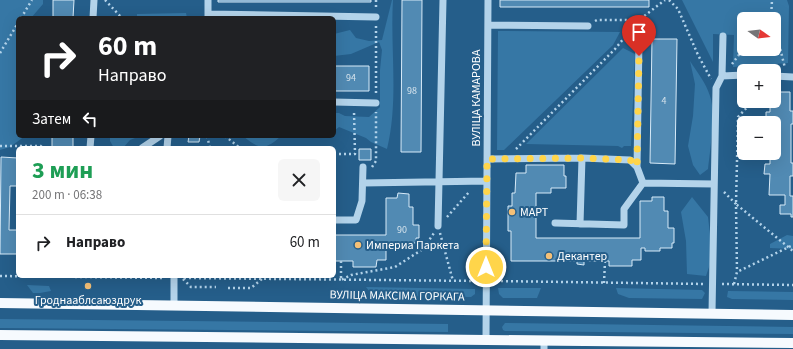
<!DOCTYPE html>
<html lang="ru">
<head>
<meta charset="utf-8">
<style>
  body { margin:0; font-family:"Source Sans 3",sans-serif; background:#f6f6f6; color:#202124; height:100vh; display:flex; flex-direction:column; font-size:15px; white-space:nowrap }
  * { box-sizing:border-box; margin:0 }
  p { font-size:13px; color:#757577 }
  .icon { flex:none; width:22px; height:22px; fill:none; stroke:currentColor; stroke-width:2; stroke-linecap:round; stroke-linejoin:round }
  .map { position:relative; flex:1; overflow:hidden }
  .drawer { position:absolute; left:16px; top:146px; width:320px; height:132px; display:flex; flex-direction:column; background:#fff; border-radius:6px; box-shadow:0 4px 16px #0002 }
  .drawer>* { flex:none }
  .guide { position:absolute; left:16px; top:16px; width:320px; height:122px; border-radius:6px; box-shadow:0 4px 16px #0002; background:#202124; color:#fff; overflow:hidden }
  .needle { width:26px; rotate:104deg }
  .buttons { position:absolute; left:737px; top:12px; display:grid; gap:8px }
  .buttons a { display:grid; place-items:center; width:44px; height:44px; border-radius:6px; background:#fff; box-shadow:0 4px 16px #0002; font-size:20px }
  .pin { position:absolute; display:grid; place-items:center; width:34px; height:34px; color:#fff; margin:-41px -17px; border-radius:50% 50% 50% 0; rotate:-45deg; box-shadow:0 0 4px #0007 }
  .pin .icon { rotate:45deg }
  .me { position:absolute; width:44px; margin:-22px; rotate:0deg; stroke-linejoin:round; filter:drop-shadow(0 0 3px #0008) }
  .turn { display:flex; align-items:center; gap:14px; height:84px; padding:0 16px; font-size:18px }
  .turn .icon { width:52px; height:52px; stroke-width:2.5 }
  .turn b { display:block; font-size:28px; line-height:34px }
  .then { display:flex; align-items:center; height:38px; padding:0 16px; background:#0003; gap:8px; font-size:15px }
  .round { display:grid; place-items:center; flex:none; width:42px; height:42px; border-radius:6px; background:#f6f6f6 }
  .head { display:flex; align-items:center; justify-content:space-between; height:68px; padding:0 16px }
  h1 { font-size:24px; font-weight:700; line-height:30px; color:#1e9e55 }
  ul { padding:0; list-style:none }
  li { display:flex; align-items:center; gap:12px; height:56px; padding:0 16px; border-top:1px solid #e0e0e0 }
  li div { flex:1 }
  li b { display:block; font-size:15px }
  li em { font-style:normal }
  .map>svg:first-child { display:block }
  .green { fill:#3677a5; fill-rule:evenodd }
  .building { fill:#518ab3; stroke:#d7eaf8 }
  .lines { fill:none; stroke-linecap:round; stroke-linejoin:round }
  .path { stroke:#b3d3ea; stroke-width:2.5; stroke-dasharray:2 3; stroke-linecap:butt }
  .minor { stroke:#b3d3ea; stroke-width:7 }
  .major { stroke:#f6fafe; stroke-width:10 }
  .route { stroke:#ffd54a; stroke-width:7; stroke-dasharray:0 12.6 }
  .poi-dot { fill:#f4c077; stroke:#255e8a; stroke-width:1.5 }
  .labels { text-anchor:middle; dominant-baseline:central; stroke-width:4; stroke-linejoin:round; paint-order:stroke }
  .number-label { font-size:10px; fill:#d4e2ec }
  .street-label { font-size:12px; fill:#fff; stroke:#255e8a }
  .poi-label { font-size:12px; fill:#fff; stroke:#255e8a; text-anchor:start }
</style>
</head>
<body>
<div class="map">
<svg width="793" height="349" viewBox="0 0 793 349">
  <rect width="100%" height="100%" fill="#255e8a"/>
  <!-- green -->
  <path class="green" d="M0,0H43V4L31,18H18V136H25L10,147L0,150Z
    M392,0H393C390,49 399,100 387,149L371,142L366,138L339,127L334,131V113H339L345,116L369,117L380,107V70L382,50L379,42L351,54L334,56V34L350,30L356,38L369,41L382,40Z
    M682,0H787L789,6L788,63L733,67L734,35L713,34V62ZM744,19H774V49H744Z
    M186,13L187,18H137V14Z
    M498,31L620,32L613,45L504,150H497Z
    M623,48L635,54L631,146H624L622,148L618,146L526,144Z
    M690,61C697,72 706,83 710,96C716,112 710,151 708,169L700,175L693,165L688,146L693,116L695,84Z
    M110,136H140L130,140L123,148H114L110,141Z
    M243,136H281C265,151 259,149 243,136Z
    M692,197L708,217L711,243L710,264L706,276L687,274L686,241L681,212Z
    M787,235L793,236V249L770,248V244Z
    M27,285L49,286L51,291L40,293H33Z
    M366,287L475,289V294L471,297L373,296Z
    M498,288H541L537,298H503L499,294Z
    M616,288L702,290L705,293L702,299L629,298L618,294Z
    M728,291L793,292V300L732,299L727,297Z
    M0,319L448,324V332L0,328Z
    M505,323L793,327V334L505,331L503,330L502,327Z"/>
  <!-- building -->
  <path class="building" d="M53,0H74L73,18H53Z
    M218,0H371V2H218Z
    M402,0H422L421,152H401Z
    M500,0H649V7H500Z
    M652,39H677L675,164L650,163Z
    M334,66H369V91H334Z
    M774,92H790V111H793V124H791V163H793V176H790V196H793V217H791V214H780V205H785V195H769L770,174H764L765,164H770V153H774V123L766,121V112H770V101H774Z
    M52,136H73V148H52Z
    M189,136H200L199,142H188Z
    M359,149H371V160H359Z
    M1,157L18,158V186H10L9,230H18V254H0Z
    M526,165H564V176H566V188H551V193H536V238H640V201H652V197H664V211H668V228H674V243H672V248H660V251H645V248H641V260H632V266H609V261H584V265L577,264V261H511V231H508V206H512V193H515L516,173H526Z
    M398,193L409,194V207H413V225H419V238H416V243H404V246H390V243H386V260H377L376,267H353V261H334V235H386V198H397Z"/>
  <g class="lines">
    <!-- path -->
    <path class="path" d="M105,0L122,18
      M669,0L678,9L698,55L711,79
      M376,7V0
      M21,18L32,0
      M771,19L772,0
      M595,21L597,20H639V33
      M774,30L780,48L785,68
      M0,53L18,23
      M732,64L744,48
      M376,93V26
      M753,101L738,117L736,204L793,251
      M207,136L210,148
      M225,136L240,148
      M0,146H41L42,148
      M516,149L615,49L639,20L665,0
      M334,154H355L354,111
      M372,167L376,161V112
      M724,192L736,204L737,272
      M447,217L470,191
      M440,233L453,281
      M341,261V280L351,275L395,267L423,249L434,233
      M0,276L165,278
      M184,278L479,281
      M183,279L191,287H216
      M496,281L705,284
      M604,283L605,261
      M722,284L793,285
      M734,284L737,272L793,245
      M228,288H251L262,279"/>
    <!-- minor -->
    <path class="minor" d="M208,14L376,17
      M93,18L94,0
      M208,18V0
      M488,25L588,26
      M639,40L637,167L643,183L714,184
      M722,76L723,36
      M774,76L793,77
      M334,102L376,103
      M90,148L91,136
      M142,148L160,136
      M167,148L168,136
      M582,158L630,160L637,167
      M487,159L582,158L580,224
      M363,183L487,181
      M334,220H356L362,201L363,167
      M555,223L624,225V209L643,183
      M438,226L443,0
      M174,305V276
      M712,313L716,88L722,76L744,75
      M486,340L488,0
      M544,349V341"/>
    <!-- major -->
    <path class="major" d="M0,303L793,315
      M0,335L793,343"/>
  </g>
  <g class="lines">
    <!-- route -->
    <path class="route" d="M486,267L487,159L582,158L630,160L637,166L639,56"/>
  </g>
  <!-- markers -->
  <g class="poi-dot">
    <circle cx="512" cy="212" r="4"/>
    <circle cx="358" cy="245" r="4"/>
    <circle cx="549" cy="256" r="4"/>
    <circle cx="88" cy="286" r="4"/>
  </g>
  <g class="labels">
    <!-- number labels -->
    <g class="number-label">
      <text x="351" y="78">94</text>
      <text x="412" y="91">98</text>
      <text x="664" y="101">4</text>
      <text x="402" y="230">90</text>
    </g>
    <!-- street labels -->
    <g class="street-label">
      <text transform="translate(476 98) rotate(-90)">ВУЛІЦА КАМАРОВА</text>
      <text transform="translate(397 296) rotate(1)">ВУЛІЦА МАКСІМА ГОРКАГА</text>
    </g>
    <!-- poi labels -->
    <g class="poi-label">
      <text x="520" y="212">МАРТ</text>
      <text x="366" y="245">Империа Паркета</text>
      <text x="557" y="256">Декантер</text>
      <text x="88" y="300" text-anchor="middle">Гроднааблсаюздрук</text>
    </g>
  </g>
</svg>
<div class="buttons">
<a><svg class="needle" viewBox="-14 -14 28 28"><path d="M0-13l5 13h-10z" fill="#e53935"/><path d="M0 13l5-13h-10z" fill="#757577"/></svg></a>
<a>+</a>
<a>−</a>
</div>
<div class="pin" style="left:639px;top:56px;background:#d93025"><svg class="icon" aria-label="arrive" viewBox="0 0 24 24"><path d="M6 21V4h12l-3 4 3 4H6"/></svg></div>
<svg class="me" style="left:486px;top:267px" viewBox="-20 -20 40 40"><circle r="17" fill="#ffd54a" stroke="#fff" stroke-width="3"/><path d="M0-11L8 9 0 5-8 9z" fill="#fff"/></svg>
<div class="guide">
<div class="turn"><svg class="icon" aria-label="right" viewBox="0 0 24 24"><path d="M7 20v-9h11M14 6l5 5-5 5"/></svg><div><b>60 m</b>Направо</div></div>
<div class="then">Затем<svg class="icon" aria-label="left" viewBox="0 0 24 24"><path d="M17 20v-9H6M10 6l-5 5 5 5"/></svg></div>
</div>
<section class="drawer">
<div class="head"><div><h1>3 мин</h1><p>200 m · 06:38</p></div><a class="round"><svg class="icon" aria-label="close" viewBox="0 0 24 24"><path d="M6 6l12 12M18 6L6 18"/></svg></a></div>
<ul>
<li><svg class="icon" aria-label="right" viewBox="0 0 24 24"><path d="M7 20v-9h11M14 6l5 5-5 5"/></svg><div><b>Направо</b></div><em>60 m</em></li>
</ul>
</section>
</div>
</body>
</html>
